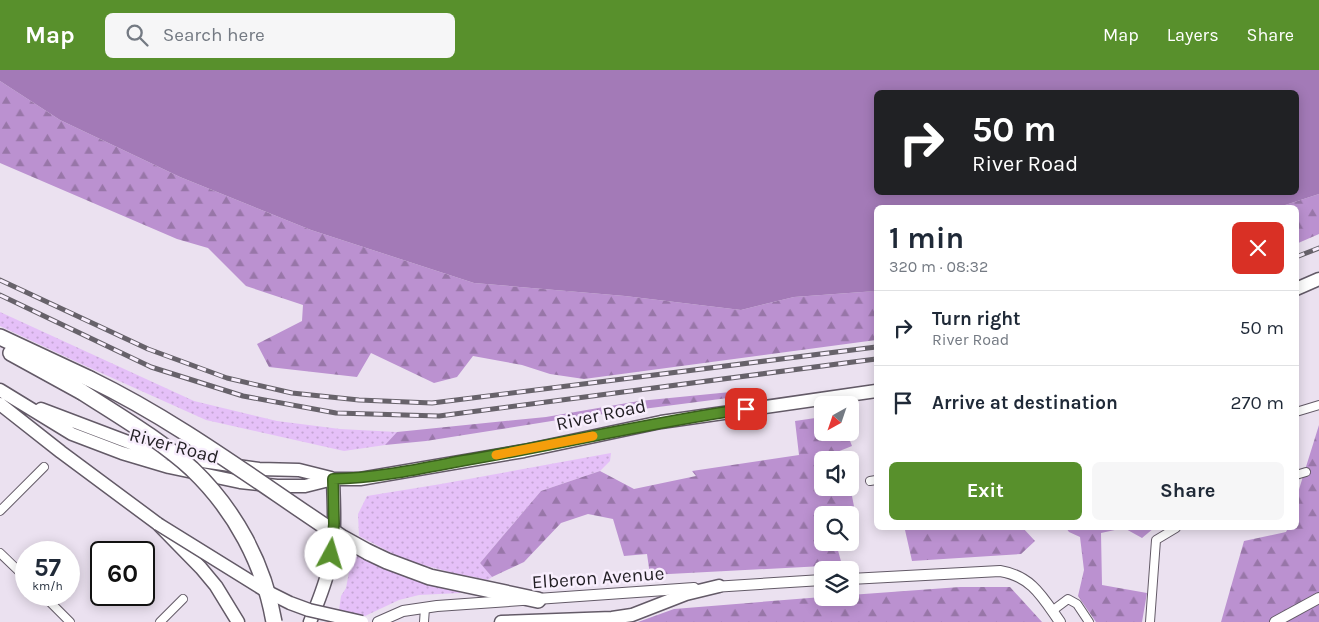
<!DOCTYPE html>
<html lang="en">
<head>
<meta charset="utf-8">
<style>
  body { margin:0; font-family:Karla,sans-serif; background:#f6f6f7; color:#1f2937; height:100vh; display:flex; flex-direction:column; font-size:19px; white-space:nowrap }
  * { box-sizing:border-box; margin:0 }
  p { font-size:16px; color:#747a83 }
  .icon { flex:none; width:28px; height:28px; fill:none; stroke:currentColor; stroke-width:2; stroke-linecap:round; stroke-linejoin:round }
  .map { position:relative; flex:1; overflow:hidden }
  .details { position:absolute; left:874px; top:135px; width:425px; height:325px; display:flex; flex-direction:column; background:#fff; border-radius:8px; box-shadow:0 2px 12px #0003 }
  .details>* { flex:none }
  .hud { position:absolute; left:874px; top:20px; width:425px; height:105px; border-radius:8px; box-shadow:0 2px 12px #0003; background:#202124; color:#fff; overflow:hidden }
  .needle { width:32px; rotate:220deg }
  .buttons { position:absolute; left:814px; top:326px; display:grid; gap:10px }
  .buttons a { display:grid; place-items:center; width:45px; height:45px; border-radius:8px; background:#fff; box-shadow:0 2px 12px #0003; font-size:25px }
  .speed { position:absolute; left:15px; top:471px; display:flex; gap:10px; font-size:25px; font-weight:700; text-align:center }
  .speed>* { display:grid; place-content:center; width:65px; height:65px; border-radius:50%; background:#fff; box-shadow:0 2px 12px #0003; line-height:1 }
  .speed small { font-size:12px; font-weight:400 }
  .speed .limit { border:2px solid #111; border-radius:8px; background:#fff; color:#111 }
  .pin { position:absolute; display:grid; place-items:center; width:42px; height:42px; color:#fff; margin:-21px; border-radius:10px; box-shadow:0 2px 8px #0006 }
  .me { position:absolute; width:55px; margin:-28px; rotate:6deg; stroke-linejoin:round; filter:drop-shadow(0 0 4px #0008) }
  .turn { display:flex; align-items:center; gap:18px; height:105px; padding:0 15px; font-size:22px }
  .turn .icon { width:65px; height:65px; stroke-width:2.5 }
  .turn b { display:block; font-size:35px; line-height:42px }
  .round { display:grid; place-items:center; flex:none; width:52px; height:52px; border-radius:8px; background:#f6f6f7 }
  .overview { display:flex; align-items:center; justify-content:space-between; height:85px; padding:0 15px }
  h1 { font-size:30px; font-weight:700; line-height:38px }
  .cta { display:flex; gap:10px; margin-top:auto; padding:10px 15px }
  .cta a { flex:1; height:58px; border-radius:8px; background:#58902c; color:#fff; font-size:20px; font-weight:700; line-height:58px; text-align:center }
  .cta a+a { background:#f6f6f7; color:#1f2937 }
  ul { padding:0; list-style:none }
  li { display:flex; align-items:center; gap:15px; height:75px; padding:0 15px; border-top:1px solid #e0e1e3 }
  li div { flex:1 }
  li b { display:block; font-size:19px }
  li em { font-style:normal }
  header { display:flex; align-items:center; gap:30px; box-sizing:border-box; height:70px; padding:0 25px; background:#58902c; color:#fff }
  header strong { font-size:24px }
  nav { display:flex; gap:28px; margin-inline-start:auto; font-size:18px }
  .search { width:350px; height:45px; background:#f6f6f7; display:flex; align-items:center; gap:12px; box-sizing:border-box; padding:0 18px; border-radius:8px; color:#747a83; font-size:19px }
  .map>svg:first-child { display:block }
  .grass { fill:url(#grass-dots) }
  .forest { fill:url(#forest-firs) }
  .water { fill:#a37ab7; fill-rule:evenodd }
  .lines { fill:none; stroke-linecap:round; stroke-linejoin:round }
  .minor-casing { stroke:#635a67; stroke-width:10 }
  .tertiary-casing { stroke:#635a67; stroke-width:12 }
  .primary-casing { stroke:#635a67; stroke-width:15 }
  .motorway-casing { stroke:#635a67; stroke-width:18 }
  .minor { stroke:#fff; stroke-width:8 }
  .tertiary { stroke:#fff; stroke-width:10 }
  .primary { stroke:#fff; stroke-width:12 }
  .motorway { stroke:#fff; stroke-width:15 }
  .rail-casing { stroke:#67626a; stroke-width:5 }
  .rail { stroke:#f8eefd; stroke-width:3; stroke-dasharray:9; stroke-linecap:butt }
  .primary-bridge-casing { stroke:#635a67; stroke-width:15; stroke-linecap:butt }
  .motorway-bridge-casing { stroke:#635a67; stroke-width:18; stroke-linecap:butt }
  .primary-bridge { stroke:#fff; stroke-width:12 }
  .motorway-bridge { stroke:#fff; stroke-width:15 }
  .route-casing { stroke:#395e1d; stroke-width:12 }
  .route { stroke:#58902c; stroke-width:9 }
  .slow { stroke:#f59e0b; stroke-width:9 }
  .labels { text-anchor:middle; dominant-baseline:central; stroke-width:5; stroke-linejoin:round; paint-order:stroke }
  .street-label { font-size:19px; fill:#211e23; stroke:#f8eefd }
</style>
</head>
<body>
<header>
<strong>Map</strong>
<div class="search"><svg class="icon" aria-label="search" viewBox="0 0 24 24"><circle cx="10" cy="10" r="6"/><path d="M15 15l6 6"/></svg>Search here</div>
<nav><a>Map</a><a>Layers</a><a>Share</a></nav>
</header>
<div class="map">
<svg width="1319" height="552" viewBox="0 0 1319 552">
  <defs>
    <pattern id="grass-dots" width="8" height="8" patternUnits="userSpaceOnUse" patternTransform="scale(1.25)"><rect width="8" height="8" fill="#e5c0f8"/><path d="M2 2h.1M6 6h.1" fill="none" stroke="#c4a5d4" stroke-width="1.8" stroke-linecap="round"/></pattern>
    <pattern id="forest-firs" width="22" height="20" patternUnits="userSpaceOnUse" patternTransform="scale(1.25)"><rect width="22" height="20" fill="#bb91d0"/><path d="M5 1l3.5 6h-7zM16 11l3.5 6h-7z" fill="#9876a8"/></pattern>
  </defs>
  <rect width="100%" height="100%" fill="#ebe1f0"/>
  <!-- grass -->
  <path class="grass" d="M0,242L194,331L277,351L340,359L397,362L385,375L344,381L206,350L79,293L0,256Z
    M611,383L610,391L600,401L541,421L480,493L492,507L488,510L453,503L405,490L359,466L358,444L367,426L441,414Z
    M353,481L380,496L460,519V523L419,525L399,530L365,546L339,540L341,526L346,518Z"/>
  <!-- forest -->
  <path class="forest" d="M0,11L60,50L180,107L311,160L474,213L625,226L741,240L794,227L876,221V270L584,309L550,304L522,295L473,286L457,307L434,313L371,283L357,307L269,297L257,274L302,251L303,235L246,216L208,178L177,169L0,93Z
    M1319,124V164L1296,174V138H1276Z
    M751,320V325L558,350L426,371L385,375L397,362L546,347L639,331Z
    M822,347V362L847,363L852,376L827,386L830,390H822V418H847L852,426L857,452L850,457V445H822V472L836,473L842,495L650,505L647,484L624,486L613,449L588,444L561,453L524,492L492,507L480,493L541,421L600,401L634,419L696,406L692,401L799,385L795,351Z
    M1319,355V552H1221L1244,471L1286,462L1288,458H1296V429Z
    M909,458H1023L1035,471L1021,484L912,491L905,460Z
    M1066,458H1154L1142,468L1124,458L1101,463L1102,515L1147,523L1142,552H1096L1078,526L1084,500L1080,467L1069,462Z
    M960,517H1010L1042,552H638L674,539L822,527L850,528V525Z"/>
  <!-- water -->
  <path class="water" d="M0,0H1319V124L1276,138H876V221L794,227L741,240L625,226L474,213L311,160L180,107L60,50L0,11ZM876,22H1296V122H876Z"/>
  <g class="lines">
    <defs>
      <path id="minor" d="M1296,342L1319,335
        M1296,405L1306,402
        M870,411L876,410
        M0,441L44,397
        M0,483L26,508
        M43,525L70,552
        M1052,541L1068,529L1077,534L1089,552
        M160,552L183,529
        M424,552L425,538
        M1150,552L1156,470L1176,458"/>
      <path id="tertiary" d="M850,509L1000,501C1032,506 1043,528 1060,552
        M713,517L822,510
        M378,552L403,541L437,536L694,518
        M1275,552L1319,528"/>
      <path id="primary" d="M1296,219L1319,209
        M0,320L72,364L122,383L169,397L240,412L277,416H305L333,409H360L524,381L661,352L876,321
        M0,334L61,382L158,454L201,498L216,516L238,552
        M41,339L136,375L163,383L195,390L259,399L299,400L331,408
        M310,552C317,534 325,516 329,497C336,468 334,438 333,409
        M501,552L612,548L632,545L686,524L719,516"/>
      <path id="motorway" d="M0,267L90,309
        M11,283L82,322
        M368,482L387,491L430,507L538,530"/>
    </defs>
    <!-- minor casing -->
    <use href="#minor" class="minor-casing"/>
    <!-- tertiary casing -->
    <use href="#tertiary" class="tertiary-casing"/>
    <!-- primary casing -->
    <use href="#primary" class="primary-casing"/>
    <!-- motorway casing -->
    <use href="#motorway" class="motorway-casing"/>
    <!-- minor -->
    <use href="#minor" class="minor"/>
    <!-- tertiary -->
    <use href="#tertiary" class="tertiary"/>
    <!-- primary -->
    <use href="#primary" class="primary"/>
    <!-- motorway -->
    <use href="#motorway" class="motorway"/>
    <defs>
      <path id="rail" d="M1296,187L1319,178
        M0,210L148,279L227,308L292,323L359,330L432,333L876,277
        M0,225L151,297L243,326L336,343L439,346L876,289"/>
    </defs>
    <!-- rail casing -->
    <use href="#rail" class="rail-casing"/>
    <!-- rail -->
    <use href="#rail" class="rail"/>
    <defs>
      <path id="primary-bridge" d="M158,454L266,521L290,533L309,540L362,552"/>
      <path id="motorway-bridge" d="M90,309C179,352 259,413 341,467L368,482
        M82,322C119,346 159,369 192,399C235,440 264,494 274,552"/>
    </defs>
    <!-- primary-bridge casing -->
    <use href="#primary-bridge" class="primary-bridge-casing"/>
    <!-- motorway-bridge casing -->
    <use href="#motorway-bridge" class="motorway-bridge-casing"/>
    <!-- primary-bridge -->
    <use href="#primary-bridge" class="primary-bridge"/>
    <!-- motorway-bridge -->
    <use href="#motorway-bridge" class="motorway-bridge"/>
  </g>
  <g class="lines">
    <defs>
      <path id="route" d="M331,484L334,454L333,409C377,408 419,399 461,391C557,375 651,352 746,339"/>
    </defs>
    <!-- route casing -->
    <use href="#route" class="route-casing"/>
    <!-- route -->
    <use href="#route" class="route"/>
    <!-- slow -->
    <path class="slow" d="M496,385L593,366"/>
  </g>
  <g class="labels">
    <!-- street labels -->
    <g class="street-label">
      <text transform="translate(601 345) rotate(-12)">River Road</text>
      <text transform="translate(174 376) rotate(15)">River Road</text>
      <text transform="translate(598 508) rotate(-4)">Elberon Avenue</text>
    </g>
  </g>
</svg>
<div class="buttons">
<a><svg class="needle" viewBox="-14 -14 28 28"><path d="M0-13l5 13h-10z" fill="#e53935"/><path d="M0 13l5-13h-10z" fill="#747a83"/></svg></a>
<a><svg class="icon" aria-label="sound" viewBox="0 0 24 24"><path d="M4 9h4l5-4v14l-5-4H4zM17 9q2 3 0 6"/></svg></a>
<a><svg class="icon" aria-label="search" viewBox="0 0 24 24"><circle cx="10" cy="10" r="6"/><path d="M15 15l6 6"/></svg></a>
<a><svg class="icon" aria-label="layers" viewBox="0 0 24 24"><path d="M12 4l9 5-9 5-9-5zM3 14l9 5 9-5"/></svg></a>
</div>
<div class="speed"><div>57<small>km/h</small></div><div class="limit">60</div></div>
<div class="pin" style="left:746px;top:339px;background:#d93025"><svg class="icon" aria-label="arrive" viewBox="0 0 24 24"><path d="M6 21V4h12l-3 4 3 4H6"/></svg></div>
<svg class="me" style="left:331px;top:484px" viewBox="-20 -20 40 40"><circle r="19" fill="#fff"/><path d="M0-13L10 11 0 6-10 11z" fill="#58902c"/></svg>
<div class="hud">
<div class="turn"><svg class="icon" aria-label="right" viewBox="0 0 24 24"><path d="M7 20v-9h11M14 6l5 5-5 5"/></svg><div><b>50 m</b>River Road</div></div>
</div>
<section class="details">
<div class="overview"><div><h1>1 min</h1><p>320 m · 08:32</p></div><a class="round" style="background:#d93025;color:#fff"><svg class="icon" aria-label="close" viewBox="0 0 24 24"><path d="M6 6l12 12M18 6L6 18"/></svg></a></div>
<ul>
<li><svg class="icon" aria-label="right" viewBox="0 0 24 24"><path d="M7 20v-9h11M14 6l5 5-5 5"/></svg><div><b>Turn right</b><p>River Road</p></div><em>50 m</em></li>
<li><svg class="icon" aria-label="arrive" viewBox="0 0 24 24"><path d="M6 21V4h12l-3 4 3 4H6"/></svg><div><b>Arrive at destination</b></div><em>270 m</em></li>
</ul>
<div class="cta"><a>Exit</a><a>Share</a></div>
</section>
</div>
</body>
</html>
